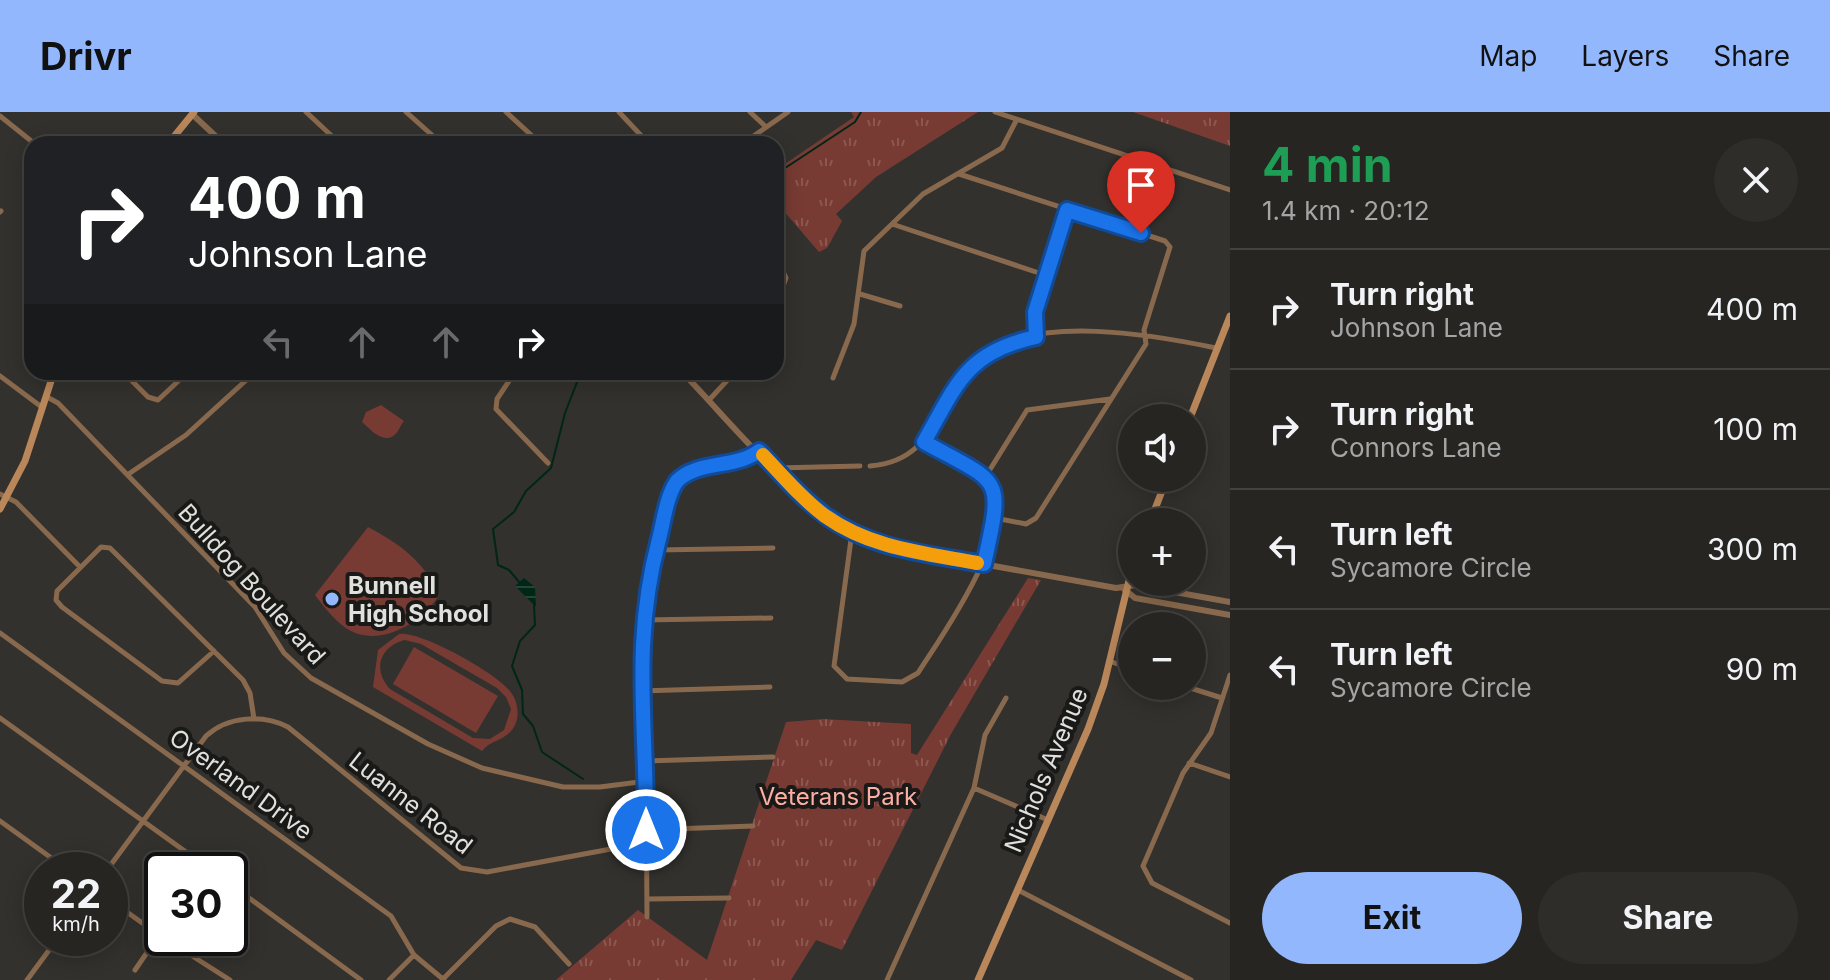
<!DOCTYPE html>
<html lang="en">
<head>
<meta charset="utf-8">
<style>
  body { margin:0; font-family:Inter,sans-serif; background:#2e2d2a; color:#f1f3f6; height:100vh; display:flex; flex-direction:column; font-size:30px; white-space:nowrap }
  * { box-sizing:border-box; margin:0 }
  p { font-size:26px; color:#a4a5a5 }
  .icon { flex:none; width:44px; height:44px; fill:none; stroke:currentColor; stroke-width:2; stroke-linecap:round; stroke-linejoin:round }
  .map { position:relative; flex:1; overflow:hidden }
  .panel { display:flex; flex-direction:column; background:#262522; width:600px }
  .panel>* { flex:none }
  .hud { position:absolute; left:24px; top:24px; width:760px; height:244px; border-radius:24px; box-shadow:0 4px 20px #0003,0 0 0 2px #424240; background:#202124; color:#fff; overflow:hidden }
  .fabs { position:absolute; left:1118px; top:292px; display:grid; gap:16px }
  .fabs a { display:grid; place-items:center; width:88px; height:88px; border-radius:50%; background:#262522; box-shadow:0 4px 20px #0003,0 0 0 2px #424240; font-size:40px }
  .speed { position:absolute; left:24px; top:740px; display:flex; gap:16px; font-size:40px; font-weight:700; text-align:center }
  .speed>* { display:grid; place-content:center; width:104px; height:104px; border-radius:50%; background:#262522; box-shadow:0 4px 20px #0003,0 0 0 2px #424240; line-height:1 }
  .speed small { font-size:20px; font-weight:400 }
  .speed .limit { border:4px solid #111; border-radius:12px; background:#fff; color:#111 }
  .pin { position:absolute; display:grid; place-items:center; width:68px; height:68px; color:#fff; margin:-82px -34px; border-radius:50% 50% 50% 0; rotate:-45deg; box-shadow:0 0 8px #0007 }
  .pin .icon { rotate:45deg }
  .me { position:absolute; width:88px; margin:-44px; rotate:0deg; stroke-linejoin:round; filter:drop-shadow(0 0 6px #0008) }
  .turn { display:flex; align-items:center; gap:28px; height:168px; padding:0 32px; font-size:36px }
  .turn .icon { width:104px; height:104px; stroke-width:2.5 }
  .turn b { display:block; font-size:56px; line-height:68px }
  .lanes { display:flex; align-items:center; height:76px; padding:0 32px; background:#0003; justify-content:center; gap:40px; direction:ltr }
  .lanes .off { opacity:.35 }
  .round { display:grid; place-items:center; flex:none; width:84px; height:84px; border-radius:42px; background:#2e2d2a }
  .headline { display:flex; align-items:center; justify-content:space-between; height:136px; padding:0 32px }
  h1 { font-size:48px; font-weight:700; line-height:60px; color:#1e9e55 }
  .button { display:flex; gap:16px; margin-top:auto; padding:16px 32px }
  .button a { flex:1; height:92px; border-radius:48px; background:#92b7fd; color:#111; font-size:32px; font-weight:700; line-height:92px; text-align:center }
  .button a+a { background:#2e2d2a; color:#f1f3f6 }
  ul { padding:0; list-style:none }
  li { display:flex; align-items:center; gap:24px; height:120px; padding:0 32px; border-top:2px solid #424240 }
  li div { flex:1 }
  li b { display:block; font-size:30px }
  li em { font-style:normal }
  header { display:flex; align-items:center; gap:48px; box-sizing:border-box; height:112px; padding:0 40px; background:#92b7fd; color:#111 }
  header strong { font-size:38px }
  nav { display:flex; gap:44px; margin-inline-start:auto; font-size:28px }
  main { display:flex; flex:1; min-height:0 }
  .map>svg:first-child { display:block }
  .park { fill:url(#park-tufts) }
  .pitch { fill:#783b33; fill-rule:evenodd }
  .water { fill:url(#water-rules) }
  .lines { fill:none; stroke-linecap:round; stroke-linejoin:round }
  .stream { stroke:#002617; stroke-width:2 }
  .minor { stroke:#89694d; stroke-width:5 }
  .tertiary { stroke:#89694d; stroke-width:6 }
  .secondary { stroke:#ba875a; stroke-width:7 }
  .route-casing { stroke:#114b97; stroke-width:20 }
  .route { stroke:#1a73e8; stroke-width:14 }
  .slow { stroke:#f59e0b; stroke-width:14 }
  .poi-dot { fill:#92b7fd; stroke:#191917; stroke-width:3 }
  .labels { text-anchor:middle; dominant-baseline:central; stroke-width:8; stroke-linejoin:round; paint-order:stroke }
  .street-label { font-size:24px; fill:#e0e0dd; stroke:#191917 }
  .poi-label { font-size:24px; font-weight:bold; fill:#e0e0dd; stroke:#191917; text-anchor:start }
  .park-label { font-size:24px; fill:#feafa3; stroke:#191917 }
</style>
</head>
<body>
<header>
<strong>Drivr</strong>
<nav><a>Map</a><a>Layers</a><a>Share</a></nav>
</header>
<main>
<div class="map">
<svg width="1230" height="868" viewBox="0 0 1230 868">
  <defs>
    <pattern id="park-tufts" width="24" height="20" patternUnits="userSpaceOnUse" patternTransform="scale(2)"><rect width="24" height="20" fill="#783b33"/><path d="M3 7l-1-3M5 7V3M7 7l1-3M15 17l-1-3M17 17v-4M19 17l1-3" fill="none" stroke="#8b5750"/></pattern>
    <pattern id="water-rules" width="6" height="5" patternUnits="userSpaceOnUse" patternTransform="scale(2)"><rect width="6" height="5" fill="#002617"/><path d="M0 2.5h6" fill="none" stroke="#254538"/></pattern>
  </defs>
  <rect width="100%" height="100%" fill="#32312d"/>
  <!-- park -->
  <path class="park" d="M851,0H978L876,65L836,102L842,109L827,136L819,140L776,90V58L854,5Z
    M1133,0H1230V34Z
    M1028,466L1041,468L951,622L842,838L816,828L791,868H556L638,798L707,848L786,610L823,607L911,612V641L917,643Z"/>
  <!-- pitch -->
  <path class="pitch" d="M381,293L404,309C401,312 400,316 398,319C386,336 371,318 362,310L366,300Z
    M368,415C400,432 424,449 439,483C424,509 382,535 351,519C337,512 325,496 315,483Z
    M399,522C421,519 494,560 509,578C516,586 519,597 517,607C512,629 491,626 482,639L373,575L378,538ZM405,528L421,532L497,576L506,585L511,597L504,618L490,627L473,626L390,577C372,558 380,534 405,528Z
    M414,535L498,584L476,621L393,572Z"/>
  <!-- water -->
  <path class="water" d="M524,466L535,475L536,495L515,474Z"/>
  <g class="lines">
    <!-- stream -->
    <path class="stream" d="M776,62L855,10L861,0
      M520,471L509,458L498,453L493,417L514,400L526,379L551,356L565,301L581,260
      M534,493L535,513L520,529L512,554L522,578L523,602L533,614L542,640L583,667"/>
    <!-- minor -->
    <path class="minor" d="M306,0L335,27
      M406,0L442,32
      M506,0L541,32
      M619,0L649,32
      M750,0L766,15
      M995,0L1230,78
      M0,4L35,32
      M742,32L788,0
      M959,62L1165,129L1170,135L1144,218L1146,232L1036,406L1026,412L995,406
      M0,100L1,99
      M892,112L1045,163
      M776,145L786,166L776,194
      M860,182L900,194
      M1036,225L1035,200L1067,99
      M515,260L497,287L496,297L548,351
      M0,264L43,296
      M128,265L148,285L158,288L188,260
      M833,266L854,212L864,139L923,82L1002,36L1016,9
      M47,285L58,291L255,495L284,541L311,566L428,632L482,656L563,675H600L647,669
      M709,288L735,260
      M870,354C943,348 934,280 982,244C1037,202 1154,223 1216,236
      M776,356L860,354
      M130,361L186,323L255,260
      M986,364L1027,298L1110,287
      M0,382L16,390L80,455
      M852,420L834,554L847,567L902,570L918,561C942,523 1024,410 988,367C974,351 942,341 924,330
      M656,438L773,436
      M642,508L771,506
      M0,521L391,804L414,843L444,868
      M214,539L178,571L162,569L62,495L56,488L57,479L101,435L110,436L243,568L250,581L254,607
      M1109,549L1132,557
      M1230,563L1211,621L1183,661L1143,754L1152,771L1230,811
      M1184,574L1222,586
      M640,579L770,575
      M0,606L211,758
      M646,649L773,645
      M1189,651L1230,665
      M974,676L1048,708
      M0,709L68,758
      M646,718L753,714
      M107,758L206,624C228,604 263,602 288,615L461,756L487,760L611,737L646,744
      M230,772L361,868
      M1018,778L1191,868
      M647,787L729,786
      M110,788L162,825
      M647,805L646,649L640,579L642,508L653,445L677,369C698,348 735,357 758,339
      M164,826L230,868
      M135,858L159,823
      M443,867L496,814L510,807L535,815L569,852
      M27,868L58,826
      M389,868L414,843
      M887,868L974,676L985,623L1006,586"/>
    <!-- tertiary -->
    <path class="tertiary" d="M192,2L224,32
      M682,260C744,324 807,409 894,436L1116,476L1136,473L1230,490
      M1124,477L1135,486L1230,503"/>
    <!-- secondary -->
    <path class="secondary" d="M168,32L194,0
      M1190,306L1230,204
      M0,397L25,349L54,260
      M1150,410L1167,366
      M978,868L1088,617L1104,572L1132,456"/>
  </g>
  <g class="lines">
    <defs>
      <path id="route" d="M646,718C647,613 631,532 659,427C664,408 666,385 677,369C698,348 735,357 759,339C780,361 801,386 826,404C872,438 929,442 984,452C1004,362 1002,373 924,330C957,272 966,240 1036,225L1035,200L1067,98L1141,121"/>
    </defs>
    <!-- route casing -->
    <use href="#route" class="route-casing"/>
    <!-- route -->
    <use href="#route" class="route"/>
    <!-- slow -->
    <path class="slow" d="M763,343C783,364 802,387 825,404C870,436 924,441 977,451"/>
  </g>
  <!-- markers -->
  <circle class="poi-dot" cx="332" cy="487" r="8"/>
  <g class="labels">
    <!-- street labels -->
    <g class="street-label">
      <text transform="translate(252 472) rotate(48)">Bulldog Boulevard</text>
      <text transform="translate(1046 658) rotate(-67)">Nichols Avenue</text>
      <text transform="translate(241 672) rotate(36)">Overland Drive</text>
      <text transform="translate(411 691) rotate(38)">Luanne Road</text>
    </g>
    <!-- poi labels -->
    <g class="poi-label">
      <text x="348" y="473">Bunnell<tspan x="348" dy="28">High School</tspan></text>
    </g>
    <!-- park labels -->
    <g class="park-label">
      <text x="838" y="684">Veterans Park</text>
    </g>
  </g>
</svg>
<div class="fabs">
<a><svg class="icon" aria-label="sound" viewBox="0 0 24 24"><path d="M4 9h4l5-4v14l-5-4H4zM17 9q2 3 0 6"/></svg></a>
<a>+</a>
<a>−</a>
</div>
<div class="speed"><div>22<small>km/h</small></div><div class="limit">30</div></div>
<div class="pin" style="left:1141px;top:121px;background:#d93025"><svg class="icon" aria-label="arrive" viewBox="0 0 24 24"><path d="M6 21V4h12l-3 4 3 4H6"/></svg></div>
<svg class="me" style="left:646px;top:718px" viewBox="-20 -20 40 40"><circle r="17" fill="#1a73e8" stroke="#fff" stroke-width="3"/><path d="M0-11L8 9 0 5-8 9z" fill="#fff"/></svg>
<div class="hud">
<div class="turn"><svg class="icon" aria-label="right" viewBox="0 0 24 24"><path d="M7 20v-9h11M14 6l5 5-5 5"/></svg><div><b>400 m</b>Johnson Lane</div></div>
<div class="lanes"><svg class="icon off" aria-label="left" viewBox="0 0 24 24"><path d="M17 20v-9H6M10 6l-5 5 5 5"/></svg><svg class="icon off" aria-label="ahead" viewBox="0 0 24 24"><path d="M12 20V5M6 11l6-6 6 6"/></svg><svg class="icon off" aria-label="ahead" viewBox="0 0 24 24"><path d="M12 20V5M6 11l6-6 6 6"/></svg><svg class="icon" aria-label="right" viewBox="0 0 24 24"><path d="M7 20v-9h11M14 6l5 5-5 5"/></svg></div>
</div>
</div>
<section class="panel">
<div class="headline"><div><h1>4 min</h1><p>1.4 km · 20:12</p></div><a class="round"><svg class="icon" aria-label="close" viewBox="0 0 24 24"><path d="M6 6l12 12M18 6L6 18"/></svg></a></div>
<ul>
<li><svg class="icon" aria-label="right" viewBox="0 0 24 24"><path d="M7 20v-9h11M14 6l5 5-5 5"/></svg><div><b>Turn right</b><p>Johnson Lane</p></div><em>400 m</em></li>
<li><svg class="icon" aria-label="right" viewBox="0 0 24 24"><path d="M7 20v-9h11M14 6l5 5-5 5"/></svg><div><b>Turn right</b><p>Connors Lane</p></div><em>100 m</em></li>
<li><svg class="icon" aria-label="left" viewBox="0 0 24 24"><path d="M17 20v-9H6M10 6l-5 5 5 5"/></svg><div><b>Turn left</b><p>Sycamore Circle</p></div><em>300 m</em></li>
<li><svg class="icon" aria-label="left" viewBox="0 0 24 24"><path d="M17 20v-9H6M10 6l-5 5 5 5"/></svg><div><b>Turn left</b><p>Sycamore Circle</p></div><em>90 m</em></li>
</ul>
<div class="button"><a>Exit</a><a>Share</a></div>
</section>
</main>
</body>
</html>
